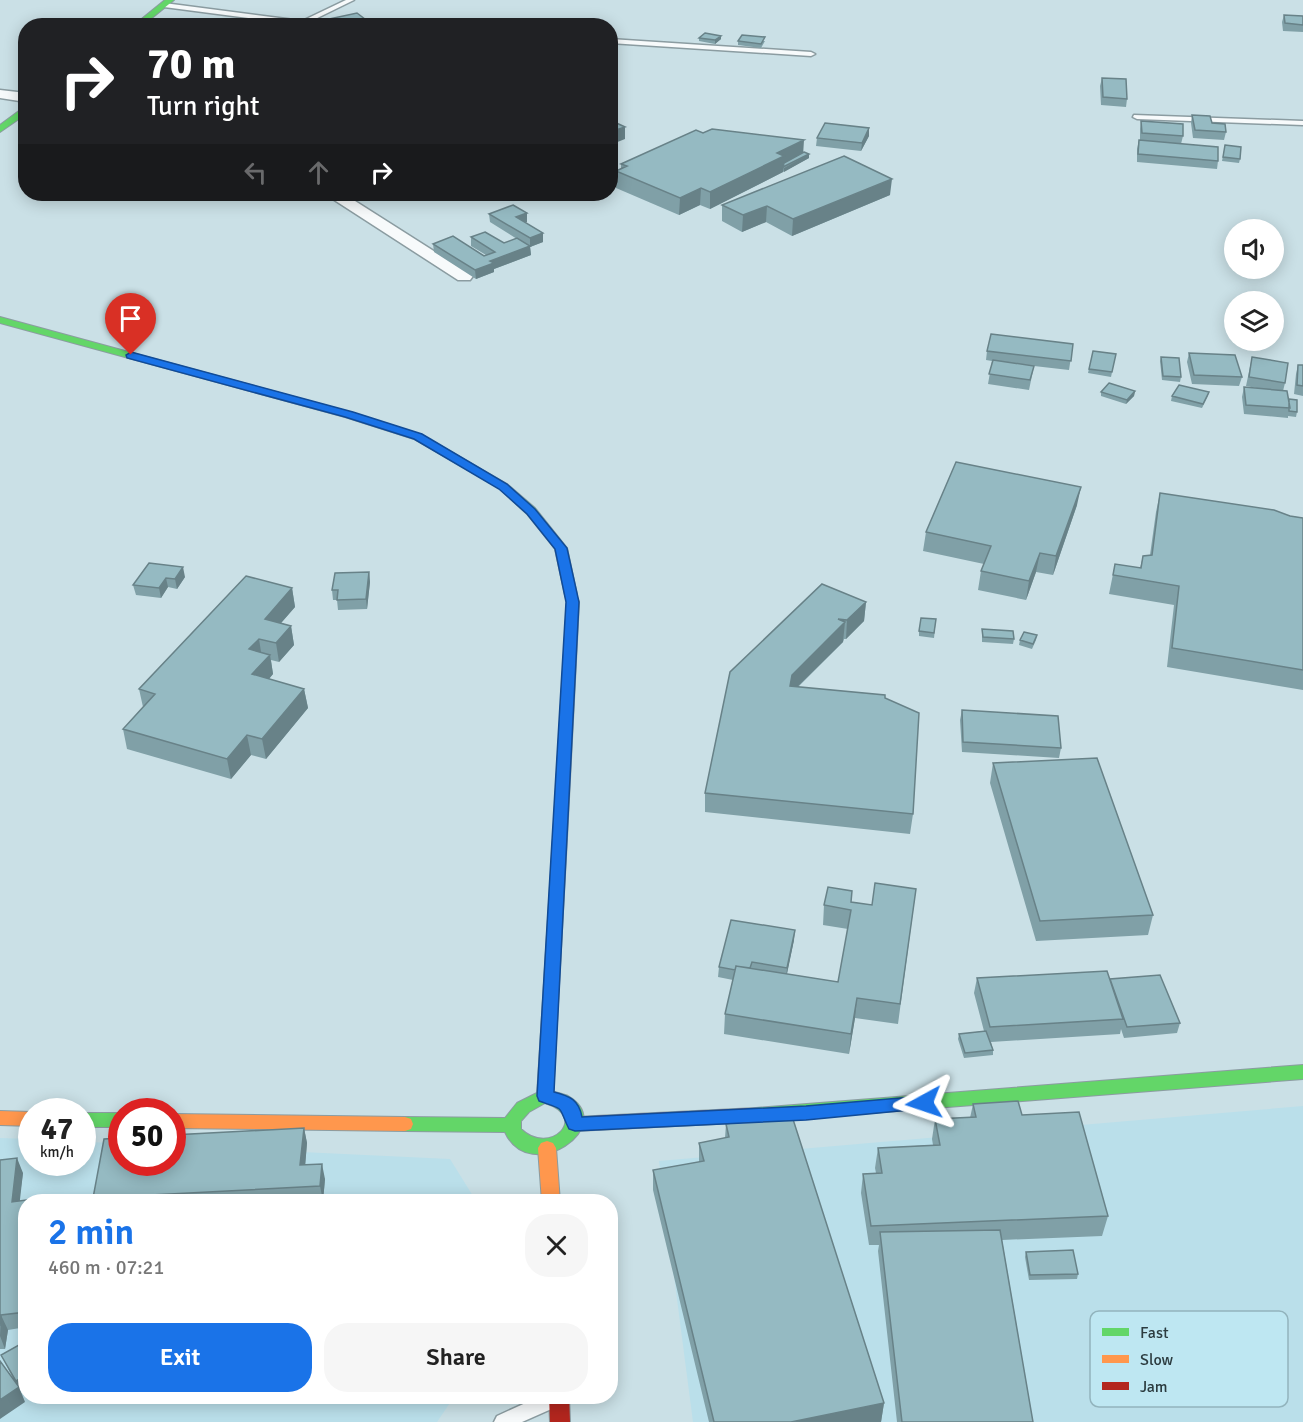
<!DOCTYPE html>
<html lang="en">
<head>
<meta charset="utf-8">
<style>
  body { margin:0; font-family:Signika,sans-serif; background:#f6f6f6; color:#222; height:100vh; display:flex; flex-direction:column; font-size:22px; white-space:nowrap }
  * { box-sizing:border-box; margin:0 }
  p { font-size:20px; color:#767676 }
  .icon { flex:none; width:33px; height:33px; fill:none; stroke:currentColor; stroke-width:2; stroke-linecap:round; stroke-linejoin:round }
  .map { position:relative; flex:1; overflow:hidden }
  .side { position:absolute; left:18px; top:1194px; width:600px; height:210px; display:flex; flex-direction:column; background:#fff; border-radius:24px; box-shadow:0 3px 15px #0003 }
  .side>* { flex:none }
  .hud { position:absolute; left:18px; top:18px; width:600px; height:183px; border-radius:24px; box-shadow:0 3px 15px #0003; background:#202124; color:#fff; overflow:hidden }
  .controls { position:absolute; left:1224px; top:219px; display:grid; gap:12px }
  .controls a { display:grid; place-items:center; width:60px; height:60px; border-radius:50%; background:#fff; box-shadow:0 3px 15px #0003; font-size:30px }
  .speed { position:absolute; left:18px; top:1098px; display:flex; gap:12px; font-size:30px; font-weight:700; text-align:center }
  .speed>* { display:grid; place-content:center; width:78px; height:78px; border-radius:50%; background:#fff; box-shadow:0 3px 15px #0003; line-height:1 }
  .speed small { font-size:15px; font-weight:400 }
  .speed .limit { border:9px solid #d22; background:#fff; color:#111 }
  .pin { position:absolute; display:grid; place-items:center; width:51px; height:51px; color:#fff; margin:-62px -26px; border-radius:50% 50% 50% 0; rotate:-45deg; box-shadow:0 0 6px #0007 }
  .pin .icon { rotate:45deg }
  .me { position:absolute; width:66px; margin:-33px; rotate:265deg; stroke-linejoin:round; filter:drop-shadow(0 0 4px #0008) }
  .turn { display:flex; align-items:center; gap:21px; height:126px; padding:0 30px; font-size:27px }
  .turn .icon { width:78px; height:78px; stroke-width:2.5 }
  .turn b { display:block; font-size:42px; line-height:51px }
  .lanes { display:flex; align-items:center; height:57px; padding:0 30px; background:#0003; justify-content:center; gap:30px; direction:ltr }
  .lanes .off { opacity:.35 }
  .round { display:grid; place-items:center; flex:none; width:63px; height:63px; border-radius:24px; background:#f6f6f6 }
  .head { display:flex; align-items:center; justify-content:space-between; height:102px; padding:0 30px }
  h1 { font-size:36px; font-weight:600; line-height:45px; color:#1a73e8 }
  .button { display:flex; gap:12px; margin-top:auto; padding:12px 30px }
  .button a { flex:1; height:69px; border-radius:24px; background:#1a73e8; color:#fff; font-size:24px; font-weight:600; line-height:69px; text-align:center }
  .button a+a { background:#f6f6f6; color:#222 }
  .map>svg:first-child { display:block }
  .built { fill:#badfea }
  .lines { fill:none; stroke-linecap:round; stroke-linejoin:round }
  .lane-casing { stroke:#8b9ca1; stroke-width:3 }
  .street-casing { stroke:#8b9ca1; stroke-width:3 }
  .fast-casing { stroke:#8b9ca1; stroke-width:2 }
  .slow-casing { stroke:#8b9ca1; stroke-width:2 }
  .jam-casing { stroke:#8b9ca1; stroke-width:2 }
  .lane { fill:#f7fafb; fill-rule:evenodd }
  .street { fill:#f7fafb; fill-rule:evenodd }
  .fast { fill:#63d668; fill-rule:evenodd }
  .slow { fill:#ff974d; fill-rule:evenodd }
  .jam { fill:#b3261e; fill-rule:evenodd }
  .wall { fill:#80a0a7 }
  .shaded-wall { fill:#688288 }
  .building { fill:#95bac2; stroke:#688288; stroke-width:1.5 }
  .route { fill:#1a73e8; stroke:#114b97; stroke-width:1.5 }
  .key { fill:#bee7f2; stroke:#92b4bd; stroke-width:1.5 }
  .key-label { font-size:16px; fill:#2c3c40 }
</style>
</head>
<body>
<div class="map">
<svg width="1303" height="1422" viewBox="0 0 1303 1422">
  <rect width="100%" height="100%" fill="#cae0e6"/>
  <!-- built -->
  <path class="built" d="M1303,1106V1422H693L659,1161Z
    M0,1138L31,1139L32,1162H82L83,1142L121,1143L122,1162H172L173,1146L450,1159L473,1196V1201L26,1202V1396L454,1397L437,1422H0Z"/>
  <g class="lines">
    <defs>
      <path id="lane" d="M346,0H354L303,25L164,7L161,5L164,3L302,21Z
        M610,39L811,52L815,54L811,56L610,43Z
        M1134,115L1303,121V125L1137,119L1133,117Z
        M541,1396H557L559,1401L556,1407L522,1422H494L497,1416Z"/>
      <path id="street" d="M0,90L26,93V102L0,98Z
        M325,194H344L473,276L470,280H458Z"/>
      <path id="fast" d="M165,0H174L142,26H133Z
        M23,108H26V114L0,132V125Z
        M0,317L353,413L422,435L507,484L535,508L567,548L577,595L571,599L565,595L555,549L527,514L499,488L414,439L345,417L0,323Z
        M1303,1065V1079L756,1122L750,1120L748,1115L750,1110L756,1108Z
        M545,1089C552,1092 561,1093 568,1096C619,1126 530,1187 505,1132L405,1131L399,1129L397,1124L399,1119L405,1117L505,1118L517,1103ZM545,1103C590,1117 550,1157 521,1129V1121L529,1112Z
        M82,1113H122V1127H82Z"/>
      <path id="slow" d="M571,591L575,592L579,602L567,838L565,842H555L553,838L567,602L565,595Z
        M0,1111L32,1112V1126L0,1125Z
        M172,1114L405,1117L411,1119L413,1124L411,1129L405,1131L172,1128Z
        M547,1141L553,1143L556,1148L560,1202H542L538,1148L541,1143Z"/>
      <path id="jam" d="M560,833L565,834L567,838L553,1096L551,1101L545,1103L539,1101L537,1096L553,838L555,834Z
        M756,1108L762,1110L764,1115L762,1120L756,1122L575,1131L569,1129L567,1124L569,1119L575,1117Z
        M549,1396H569L570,1422H550Z"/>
    </defs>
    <!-- lane casing -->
    <use href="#lane" class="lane-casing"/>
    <!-- street casing -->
    <use href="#street" class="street-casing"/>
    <!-- fast casing -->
    <use href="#fast" class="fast-casing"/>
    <!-- slow casing -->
    <use href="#slow" class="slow-casing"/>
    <!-- jam casing -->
    <use href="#jam" class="jam-casing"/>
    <!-- lane -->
    <use href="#lane" class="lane"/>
    <!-- street -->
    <use href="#street" class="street"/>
    <!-- fast -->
    <use href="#fast" class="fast"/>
    <!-- slow -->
    <use href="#slow" class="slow"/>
    <!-- jam -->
    <use href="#jam" class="jam"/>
  </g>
  <!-- wall -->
  <path class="wall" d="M1284,15L1303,16V32L1283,31L1282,22Z
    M721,36V39L715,44L699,41V38Z
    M738,41H765L761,48L738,45Z
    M1102,78L1127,99L1126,107L1101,105L1100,86Z
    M1192,115L1212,123L1226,132L1224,140L1193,138L1191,123Z
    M1141,121L1183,136L1181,144L1218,161L1217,169L1137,162V149L1139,140L1140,141V129Z
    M869,128V136L861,151L816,146L817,138Z
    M703,133L804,152L809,154V158L783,172L710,209L700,205L679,215L616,188V171L621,169V164Z
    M1225,145L1240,159L1239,163L1222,161Z
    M379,194H403L386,199Z
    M890,195L792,236L766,222L742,232L722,221V205Z
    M489,214L527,222H525L543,242L530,247L531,255L494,269V272L476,279L434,252L433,244L484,256L486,255L471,246V237L504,243L517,239L490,222Z
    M1073,344L1069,370L1034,366L1029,390L988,384L992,361L986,360L987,351Z
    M1093,351L1116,354L1111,377L1088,373Z
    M1189,353L1242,377L1239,386L1192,384L1187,362Z
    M1161,357L1181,377L1180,382L1162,380L1160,361Z
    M1252,357L1285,383L1283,391L1297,412L1296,417L1288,416V415V418L1244,414L1242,397L1244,387L1262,389L1246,386Z
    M1298,365H1303V396L1294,394L1296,374Z
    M1135,391L1134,396L1126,404L1101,396V392Z
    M1209,392L1208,396L1202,408L1171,401L1172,396Z
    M1160,493L1303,518V690L1167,667L1174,605L1109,594L1115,564L1140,568L1143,556L1150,555L1156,512Z
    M1077,505L1053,575L1036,572L1026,600L978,590L981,571L984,564L923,551L926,532Z
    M149,563L185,577L177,589L168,587L161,598L136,595L133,585Z
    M369,572L370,582L367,609L338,610L337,600H333L332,590Z
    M292,588L295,607L281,623L291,626L294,645L279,662L271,660L273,674L269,679L304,689L308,708L266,759L251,755L231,779L127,749L123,729L143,707L139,689Z
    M866,602L864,621L846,639H844L843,642L798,687L885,698L913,814L910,834L705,812V793L730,672Z
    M936,619L934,638L919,636V631Z
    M982,629L1014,639L1013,644L982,642Z
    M1037,635L1036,640L1032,649L1019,645L1020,640Z
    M962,710L1061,748L1059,758L962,752L960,720Z
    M993,763L1153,915L1148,935L1036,941L990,783Z
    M916,889L898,1024L855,1018L849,1054L724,1034L725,1014L733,980L718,977L719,967L794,940L787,974L838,982L848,929L823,925L824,905L851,902L872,905Z
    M977,978L1110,979L1180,1023L1177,1033L1124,1038L1121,1029L1120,1034L991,1042L993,1050V1055L964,1058L958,1039L959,1034L984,1031L974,993Z
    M973,1104L1022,1115L1108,1216L1102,1236L1002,1240L1033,1422H897L878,1251L879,1245H869L861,1193L863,1174L876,1173L875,1168L878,1148L933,1145L932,1139L935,1119L970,1118Z
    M726,1124L884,1403L881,1422H709L653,1190V1170L699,1162V1143L725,1138Z
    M304,1128L307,1143L305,1165L325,1179L323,1201L94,1202L93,1198Z
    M0,1160L23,1173L19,1201L26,1202V1327L8,1330L5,1349H0Z
    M1026,1252L1078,1274L1077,1279L1029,1280L1025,1257Z
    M26,1341V1387L20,1390L25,1402L1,1355Z"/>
  <!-- shaded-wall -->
  <path class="shaded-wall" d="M721,36V39L715,44V40Z
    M625,127V139L610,145V132Z
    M869,128V136L861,151L862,143Z
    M804,140L803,156L784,166L783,172L710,209V192L777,153Z
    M809,154V158L784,172V168Z
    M892,179L890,195L792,236L793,219Z
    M701,188L700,205L679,215L680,198Z
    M386,194H403L386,199Z
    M767,206L766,222L742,232L743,215Z
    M527,213V222L516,226V217Z
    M543,233V242L530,247V238Z
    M530,246L531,255L494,269V272L476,279L475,270L490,261Z
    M1135,391L1134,396L1126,404L1127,400Z
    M1081,487L1077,505L1053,575L1056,556Z
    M1040,553L1036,572L1026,600L1029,581Z
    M183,567L185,577L177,589L175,579Z
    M369,572L370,582L367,609L366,599Z
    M166,578L168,587L161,598L159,588Z
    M292,588L295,607L268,638L265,619Z
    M866,602L864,621L846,639L847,620Z
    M845,622L843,642L790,694V686L792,675Z
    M291,626L294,645L279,662L276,643Z
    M259,639L262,658L249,649Z
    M270,655L273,674L256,694L252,674Z
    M304,689L308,708L266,759L262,739Z
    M247,735L251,755L231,779L227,759Z
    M795,930L794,940L786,978L787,968Z
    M857,998L855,1018L849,1054L851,1034Z
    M304,1128L307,1143L304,1180L300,1165Z
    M17,1158L23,1173L18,1217L12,1202Z
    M322,1164L325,1179L323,1201L320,1186Z
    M1,1315L8,1330L5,1349L0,1336Z
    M26,1375V1387L20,1390L25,1402L0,1419V1400L18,1387L16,1381Z
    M884,1403L881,1422H791Z"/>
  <!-- building -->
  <path class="building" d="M357,13L374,26L301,25Z
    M1284,15L1303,16V25L1285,23Z
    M705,33L721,36L715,40L699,38Z
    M742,35L765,37L761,44L738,41Z
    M1102,78L1126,79L1127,99L1103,97Z
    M1192,115L1210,116L1212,123L1225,124L1226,132L1195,130Z
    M610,120L625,127L610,132Z
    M1141,121L1183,124V136L1142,133Z
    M825,123L869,128L862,143L817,138Z
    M712,129L804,140L777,153L784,156L710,192L701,188L680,198L616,171L627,166L621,164L696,130L703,133Z
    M1139,140L1218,147V161L1138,154Z
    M1225,145L1241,147L1240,159L1223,157Z
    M804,152L809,154L783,167L784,163Z
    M844,156L892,179L793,219L767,206L743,215L722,205Z
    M513,205L527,213L516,217L543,233L530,238L489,214Z
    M485,232L504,243L517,238L530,246L490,261L494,263L475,270L433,244L453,236L484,256L495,252L471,237Z
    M991,334L1073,344L1071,361L987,351Z
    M1093,351L1116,354L1112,372L1089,369Z
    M1189,353L1235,355L1242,377L1194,375Z
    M1161,357L1179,358L1181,377L1163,376Z
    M1252,357L1288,363L1285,383L1249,377Z
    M993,360L1034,366L1030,380L989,374Z
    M1298,365H1303V386L1297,385Z
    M1109,383L1135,391L1127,400L1101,392Z
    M1179,385L1209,392L1203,404L1172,396Z
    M1244,387L1287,391L1290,408L1246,405Z
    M1289,399L1297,400V412L1289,411Z
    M956,462L1081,487L1056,556L1040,553L1029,581L981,571L991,546L926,532Z
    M1160,493L1274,510L1290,516L1303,518V670L1172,648L1179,586L1113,575L1115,564L1141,568L1143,556L1152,555Z
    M149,563L183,567L175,579L166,578L159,588L133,585Z
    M369,572L366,599L337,600L338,590H332L335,573Z
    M246,576L292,588L265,619L291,626L276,643L259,639L249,649L270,655L252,674L304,689L262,739L247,735L227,759L123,729L155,694L139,689Z
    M822,584L866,602L847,620L838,619L845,622L792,675L790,686L885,695V698L919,713L913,814L705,793L730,672Z
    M921,618L936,619L934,633L919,631Z
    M982,629L1013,631L1014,639L983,637Z
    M1024,632L1037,635L1033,644L1020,640Z
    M962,710L1058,716L1061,748L963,742Z
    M1097,758L1153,915L1040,921L993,763Z
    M875,883L916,889L900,1004L857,998L851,1034L725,1014L736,966L838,982L851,910L824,905L828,887L852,891L851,902L872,905Z
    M731,920L795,930L787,968L752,962L750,968L736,966L735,970L719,967Z
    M1107,971L1123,1019L990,1027L977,978Z
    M1160,975L1180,1023L1127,1027L1110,979Z
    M986,1031L993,1050L965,1053L959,1034Z
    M1018,1101L1022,1115L1079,1112L1108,1216L871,1226L863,1174L882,1173L878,1148L940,1145L935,1119L976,1117L973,1104Z
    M791,1113L884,1403L791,1422H714L653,1170L704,1161L699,1143L729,1137L726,1124Z
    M304,1128L300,1165L322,1164L320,1186L93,1198L104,1139L122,1138V1162H172V1135Z
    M17,1158L12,1202L64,1195L63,1202H26V1312L1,1315L0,1326V1160Z
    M1000,1230L1033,1422H902L880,1232Z
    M1073,1250L1078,1274L1030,1275L1026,1252Z
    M26,1341V1375L16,1381L1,1355Z
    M0,1361L19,1387L0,1400Z"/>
  <!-- route -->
  <path class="route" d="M131,352L353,412L422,434L507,484L535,509L567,548L579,602L554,1092C570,1096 579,1100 582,1117L806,1106L924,1096L930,1098L933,1103L930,1108L806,1120L575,1131L569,1129C557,1105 567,1111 539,1101L537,1096L566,602L555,549L527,514L499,489L414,439L345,417L127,358L126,355Z"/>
  <!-- legend -->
  <rect x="1090" y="1311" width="198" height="96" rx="9" class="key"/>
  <rect x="1102" y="1328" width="27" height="8" fill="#63d668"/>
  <rect x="1102" y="1355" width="27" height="8" fill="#ff974d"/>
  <rect x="1102" y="1382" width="27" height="8" fill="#b3261e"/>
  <g class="key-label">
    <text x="1140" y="1338">Fast</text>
    <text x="1140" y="1365">Slow</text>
    <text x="1140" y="1392">Jam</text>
  </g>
</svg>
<div class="controls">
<a><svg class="icon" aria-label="sound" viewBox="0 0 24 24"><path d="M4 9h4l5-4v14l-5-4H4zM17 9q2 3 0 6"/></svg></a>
<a><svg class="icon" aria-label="layers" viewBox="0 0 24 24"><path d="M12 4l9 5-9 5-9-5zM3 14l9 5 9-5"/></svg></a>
</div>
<div class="speed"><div>47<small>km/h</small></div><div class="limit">50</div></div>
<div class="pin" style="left:131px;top:355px;background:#d93025"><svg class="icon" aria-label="arrive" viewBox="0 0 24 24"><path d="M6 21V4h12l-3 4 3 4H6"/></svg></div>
<svg class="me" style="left:924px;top:1103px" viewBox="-20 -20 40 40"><path d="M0-17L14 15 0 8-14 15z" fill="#1a73e8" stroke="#fff" stroke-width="4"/></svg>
<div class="hud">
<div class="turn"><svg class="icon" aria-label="right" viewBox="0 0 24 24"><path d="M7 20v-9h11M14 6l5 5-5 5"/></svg><div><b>70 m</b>Turn right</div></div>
<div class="lanes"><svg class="icon off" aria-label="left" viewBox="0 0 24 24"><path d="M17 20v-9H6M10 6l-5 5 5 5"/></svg><svg class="icon off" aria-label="ahead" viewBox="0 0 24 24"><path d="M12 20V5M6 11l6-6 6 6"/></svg><svg class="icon" aria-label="right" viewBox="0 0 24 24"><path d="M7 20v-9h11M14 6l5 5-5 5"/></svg></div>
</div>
<section class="side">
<div class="head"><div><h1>2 min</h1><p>460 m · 07:21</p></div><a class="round"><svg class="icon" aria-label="close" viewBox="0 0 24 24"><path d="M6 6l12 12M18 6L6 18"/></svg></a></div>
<div class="button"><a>Exit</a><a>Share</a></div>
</section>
</div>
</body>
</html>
